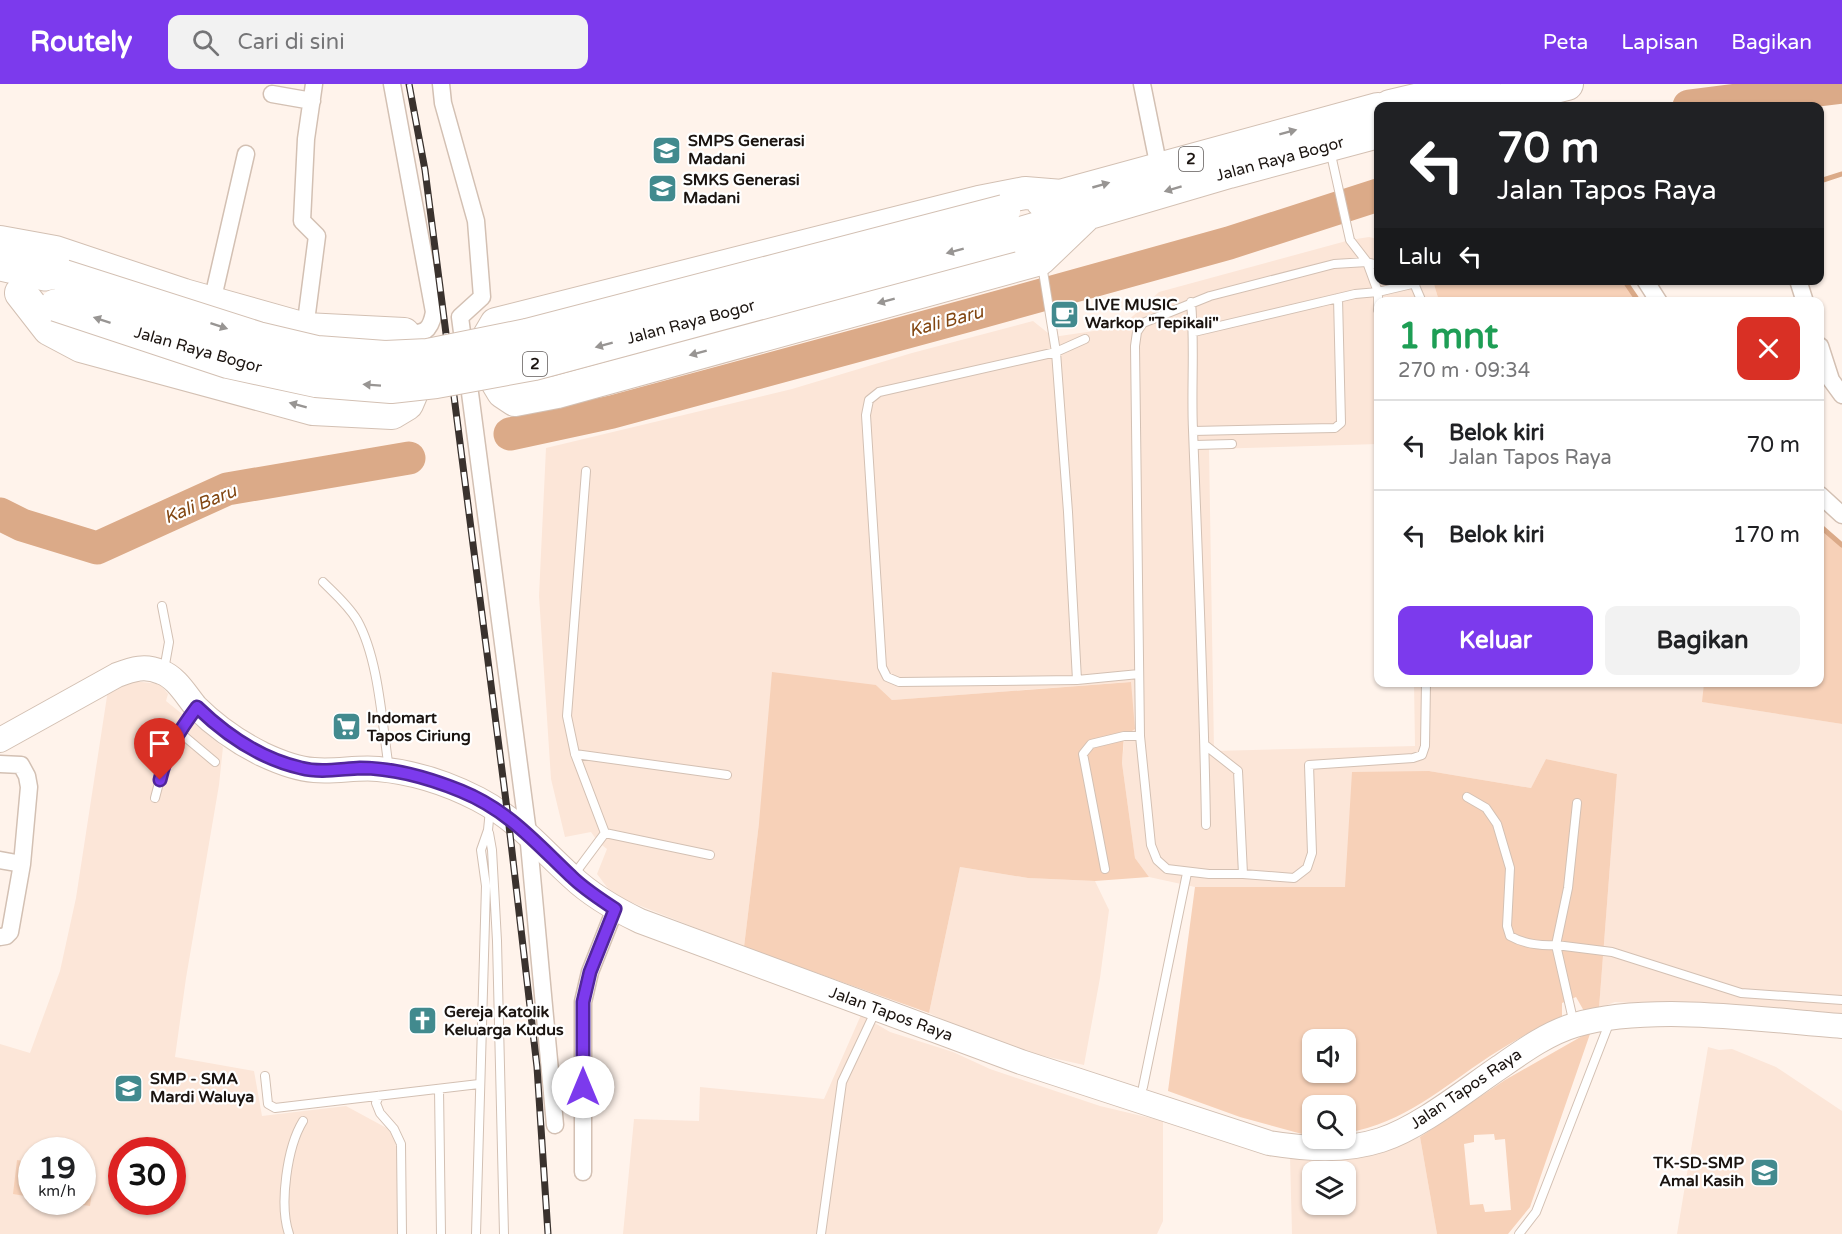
<!DOCTYPE html>
<html lang="id">
<head>
<meta charset="utf-8">
<style>
  body { margin:0; font-family:"Varela Round",sans-serif; background:#f2f2f2; color:#202124; height:100vh; display:flex; flex-direction:column; font-size:22px; white-space:nowrap }
  * { box-sizing:border-box; margin:0 }
  p { font-size:20px; color:#757577 }
  .icon { flex:none; width:33px; height:33px; fill:none; stroke:currentColor; stroke-width:2; stroke-linecap:round; stroke-linejoin:round }
  .map { position:relative; flex:1; overflow:hidden }
  .side { position:absolute; left:1374px; top:213px; width:450px; height:390px; display:flex; flex-direction:column; background:#fff; border-radius:12px; box-shadow:0 2px 4px #0004 }
  .side>* { flex:none }
  .hud { position:absolute; left:1374px; top:18px; width:450px; height:183px; border-radius:12px; box-shadow:0 2px 4px #0004; background:#202124; color:#fff; overflow:hidden }
  .tools { position:absolute; left:1302px; top:945px; display:grid; gap:12px }
  .tools a { display:grid; place-items:center; width:54px; height:54px; border-radius:12px; background:#fff; box-shadow:0 2px 4px #0004; font-size:30px }
  .speed { position:absolute; left:18px; top:1053px; display:flex; gap:12px; font-size:30px; font-weight:700; text-align:center }
  .speed>* { display:grid; place-content:center; width:78px; height:78px; border-radius:50%; background:#fff; box-shadow:0 2px 4px #0004; line-height:1 }
  .speed small { font-size:15px; font-weight:400 }
  .speed .limit { border:9px solid #d22; background:#fff; color:#111 }
  .pin { position:absolute; display:grid; place-items:center; width:51px; height:51px; color:#fff; margin:-62px -26px; border-radius:50% 50% 50% 0; rotate:-45deg; box-shadow:0 0 6px #0007 }
  .pin .icon { rotate:45deg }
  .me { position:absolute; width:66px; margin:-33px; rotate:0deg; stroke-linejoin:round; filter:drop-shadow(0 0 4px #0008) }
  .turn { display:flex; align-items:center; gap:21px; height:126px; padding:0 24px; font-size:27px }
  .turn .icon { width:78px; height:78px; stroke-width:2.5 }
  .turn b { display:block; font-size:42px; line-height:51px }
  .then { display:flex; align-items:center; height:57px; padding:0 24px; background:#0003; gap:12px; font-size:22px }
  .round { display:grid; place-items:center; flex:none; width:63px; height:63px; border-radius:12px; background:#f2f2f2 }
  .summary { display:flex; align-items:center; justify-content:space-between; height:102px; padding:0 24px }
  h1 { font-size:36px; font-weight:700; line-height:45px; color:#1e9e55 }
  .button { display:flex; gap:12px; margin-top:auto; padding:12px 24px }
  .button a { flex:1; height:69px; border-radius:12px; background:#7c3aed; color:#fff; font-size:24px; font-weight:700; line-height:69px; text-align:center }
  .button a+a { background:#f2f2f2; color:#202124 }
  ul { padding:0; list-style:none }
  li { display:flex; align-items:center; gap:18px; height:90px; padding:0 24px; border-top:2px solid #e0e0e0 }
  li div { flex:1 }
  li b { display:block; font-size:22px }
  li em { font-style:normal }
  header { display:flex; align-items:center; gap:36px; box-sizing:border-box; height:84px; padding:0 30px; background:#7c3aed; color:#fff }
  header strong { font-size:28px }
  nav { display:flex; gap:33px; margin-inline-start:auto; font-size:21px }
  .search { width:420px; height:54px; background:#f2f2f2; display:flex; align-items:center; gap:15px; box-sizing:border-box; padding:0 21px; border-radius:12px; color:#757577; font-size:22px }
  .map>svg:first-child { display:block }
  .built { fill:#fce6d8; fill-rule:evenodd }
  .green { fill:#f7d1b8; fill-rule:evenodd }
  .lines { fill:none; stroke-linecap:round; stroke-linejoin:round }
  .stream { stroke:#dbaa88; stroke-width:5 }
  .river { stroke:#dbaa88; stroke-width:33 }
  .lane-casing { stroke:#d3c0b3; stroke-width:10 }
  .street-casing { stroke:#d3c0b3; stroke-width:19 }
  .secondary-casing { stroke:#d3c0b3; stroke-width:26 }
  .primary-casing { stroke:#d3c0b3; stroke-width:29 }
  .highway-casing { stroke:#d3c0b3; stroke-width:34 }
  .lane { stroke:#fff; stroke-width:8 }
  .street { stroke:#fff; stroke-width:16 }
  .secondary { stroke:#fff; stroke-width:24 }
  .primary { stroke:#fff; stroke-width:27 }
  .highway { stroke:#fff; stroke-width:32 }
  .rail-casing { stroke:#3a322e; stroke-width:7 }
  .rail { stroke:#fff; stroke-width:4.5; stroke-dasharray:14; stroke-linecap:butt }
  .highway-bridge-casing { stroke:#d3c0b3; stroke-width:34; stroke-linecap:butt }
  .highway-bridge { stroke:#fff; stroke-width:32 }
  .oneway { fill:#989593 }
  .route-casing { stroke:#51269a; stroke-width:15 }
  .route { stroke:#7c3aed; stroke-width:10 }
  .labels { text-anchor:middle; dominant-baseline:central; stroke-width:4.5; stroke-linejoin:round; paint-order:stroke }
  .shield { fill:#fff; stroke:#5f5a58; stroke-width:1.5 }
  .shield-label { font-size:15px; font-weight:bold; fill:#1b1410 }
  .poi-label { font-size:16px; font-weight:bold; fill:#1b1410; stroke:#fff; text-anchor:start }
  .street-label { font-size:16px; fill:#1b1410; stroke:#fff }
  .water-label { font-size:18px; font-style:italic; fill:#824611; stroke:#fff }
</style>
</head>
<body>
<header>
<strong>Routely</strong>
<div class="search"><svg class="icon" aria-label="search" viewBox="0 0 24 24"><circle cx="10" cy="10" r="6"/><path d="M15 15l6 6"/></svg>Cari di sini</div>
<nav><a>Peta</a><a>Lapisan</a><a>Bagikan</a></nav>
</header>
<div class="map">
<svg width="1842" height="1150" viewBox="0 0 1842 1150">
  <rect width="100%" height="100%" fill="#fff3eb"/>
  <!-- built -->
  <path class="built" d="M1369,153L1378,155V196L1433,197L1439,217L1378,218V360L1209,365L1214,667L1415,662L1414,598L1704,599L1703,618L1842,640V930L1615,918L1599,924L1617,690L1546,675L1531,704L1429,687L1345,803H1195L1149,793L1135,774L1122,679L1130,598L892,616L876,601L759,739L744,863L613,811L597,790L607,765L598,758L591,748L565,753L551,695L539,512L546,364L792,305L912,269L1033,237L1053,253L1121,243L1159,208L1350,156Z
    M132,597L160,600L168,610L166,617L223,663L219,701L186,894L175,973L254,987L262,1032L346,1022L394,1048L398,1076V1150H0V960L30,969L60,887L76,814L108,606ZM32,1066H82V1118H32ZM122,1066H172V1118H122Z
    M960,783L1028,794L1095,797L1109,826L1100,894L1084,981L1026,968L980,953L929,929Z
    M861,931L890,948L953,968L990,985L1100,1022L1163,1037V1137L1157,1150H623L634,1035L699,1037L700,1003L824,1015Z
    M1708,963L1719,966L1732,965L1776,983L1842,1027V1150H1677Z
    M1420,1053L1437,1150H1292L1290,1071L1393,1061ZM1312,1088H1346V1120H1312Z"/>
  <!-- green -->
  <path class="green" d="M1433,197H1624L1639,217H1439Z
    M1820,442L1842,461V640L1702,618L1704,599L1820,598Z
    M772,588L876,601L892,616L1131,598L1135,645L1124,652L1122,679L1135,774L1149,793L1095,797L1028,794L960,783L929,929L744,863L759,739Z
    M1546,675L1617,690L1599,924L1584,927L1576,913L1562,919V932C1537,944 1513,957 1490,972C1440,1005 1406,1038 1346,1049V1022H1312V1050H1302L1240,1033L1168,1007L1195,803H1345L1352,688L1429,687L1531,704ZM1312,956H1346V988H1312Z
    M1591,947L1530,1123L1508,1150H1437L1420,1053L1505,996ZM1494,1050L1495,1056L1505,1055L1511,1126L1485,1128L1483,1120L1470,1121L1464,1060L1474,1058V1051Z
    M17,1076L31,1078V1113L13,1110Z
    M83,1086L95,1088L90,1122L61,1118H82Z"/>
  <g class="lines">
    <!-- stream -->
    <path class="stream" d="M1820,97L1842,90
      M1624,196L1639,218
      M1820,442L1842,461"/>
    <!-- river -->
    <path class="river" d="M1689,22L1842,3
      M510,350L612,328L966,232L1229,159L1378,111
      M0,430L22,441L97,464L227,405L409,374"/>
    <defs>
      <path id="lane" d="M1042,181L1056,268L1068,428L1077,596
        M1378,181L1367,178L1334,180L1210,212L1143,239L1137,248L1135,262L1140,652L1151,761L1157,776L1167,785L1209,790H1243L1294,794L1307,784L1312,769L1309,681L1413,674L1422,671L1425,662L1426,598
        M1413,197L1422,218
        M1191,218C1195,261 1191,303 1193,346C1198,478 1204,609 1206,741
        M1378,226V208L1416,199
        M1194,248L1355,210L1378,208L1367,178L1350,156L1330,66
        M1085,255L1056,268L879,308L869,316L866,331L882,583L887,593L899,598L1077,596L1139,590
        M1193,347L1335,344L1341,339L1338,214
        M1195,361L1232,360
        M586,387L567,632L575,670L605,749
        M323,498C335,510 348,521 357,536C379,575 382,640 389,685
        M162,522L169,558L164,586
        M178,647L215,678
        M1205,661L1238,687L1243,790
        M575,670L727,691
        M1467,713L1486,724L1497,740L1510,784L1507,842L1510,852C1524,860 1539,862 1556,861L1574,940
        M155,714C165,675 171,658 195,625
        M1577,719L1568,804L1556,861L1612,868L1741,909L1842,916
        M489,749L492,766L497,857L504,1150
        M605,749L710,771
        M1105,785L1083,670L1091,660L1124,652H1140
        M573,792L605,749
        M265,992L268,1020L275,1024L479,1000
        M1143,1003L1187,789
        M439,1005L441,1150
        M379,1012L376,1019L380,1029L394,1045L401,1060L402,1150
        M289,1150C279,1121 287,1063 303,1037
        M476,1150L486,802L481,766L488,746L490,726
        M821,1150L842,998L876,926
        M1519,1150L1536,1128L1610,937"/>
      <path id="street" d="M392,0L434,228C430,249 424,249 404,250
        M441,0L443,19L476,137L482,213L460,233L528,749L555,1041
        M1142,0L1159,84
        M272,10L312,17
        M1645,196L1659,218
        M1798,196L1805,218
        M212,218L246,70
        M305,245L317,152L302,137L306,55L314,0
        M1820,262L1831,296L1842,311
        M1820,411L1842,431
        M0,680L21,681L27,692L29,703L22,780L10,848L6,852L0,853
        M0,776L22,780
        M583,1088V918L590,888L615,825"/>
      <path id="secondary" d="M0,656L117,591C133,585 145,581 161,588C176,593 186,611 196,623C215,642 238,658 262,670C279,678 296,685 314,686C336,688 357,683 378,685C412,688 447,699 478,715C518,736 539,763 572,793C592,812 615,825 640,837L1021,978L1269,1059C1306,1065 1344,1068 1381,1056C1419,1044 1466,1006 1500,983C1523,967 1548,949 1575,941C1652,919 1762,936 1842,942"/>
      <path id="primary" d="M0,183L45,193L59,190"/>
      <path id="highway" d="M1390,22L1484,0
        M1479,22L1567,0
        M1062,112L1025,109L979,118L496,240L489,252L488,271L494,293L503,308L515,316L557,308L1040,175L1088,129
        M1042,117L1378,25
        M1011,152L1229,88L1378,48
        M0,158L55,168L184,211L305,245L404,250L406,264L414,284L413,306L407,320L392,329L313,325L81,262L49,245L21,209"/>
    </defs>
    <!-- lane casing -->
    <use href="#lane" class="lane-casing"/>
    <!-- street casing -->
    <use href="#street" class="street-casing"/>
    <!-- secondary casing -->
    <use href="#secondary" class="secondary-casing"/>
    <!-- primary casing -->
    <use href="#primary" class="primary-casing"/>
    <!-- highway casing -->
    <use href="#highway" class="highway-casing"/>
    <!-- lane -->
    <use href="#lane" class="lane"/>
    <!-- street -->
    <use href="#street" class="street"/>
    <!-- secondary -->
    <use href="#secondary" class="secondary"/>
    <!-- primary -->
    <use href="#primary" class="primary"/>
    <!-- highway -->
    <use href="#highway" class="highway"/>
    <defs>
      <path id="rail" d="M409,0L425,86L508,733L537,983L548,1150"/>
    </defs>
    <!-- rail casing -->
    <use href="#rail" class="rail-casing"/>
    <!-- rail -->
    <use href="#rail" class="rail"/>
    <defs>
      <path id="highway-bridge" d="M64,192L258,254L317,268L385,273L428,271L527,251L1004,127
        M56,221L228,278L316,297L391,303L436,298L534,280L1011,152"/>
    </defs>
    <!-- highway-bridge casing -->
    <use href="#highway-bridge" class="highway-bridge-casing"/>
    <!-- highway-bridge -->
    <use href="#highway-bridge" class="highway-bridge"/>
  </g>
  <!-- one-way arrows -->
  <defs><path id="oneway-solid" d="M-6-.8H1V-3.2L6.5 0L1 3.2V.8H-6Z" transform="scale(1.5)"/></defs>
  <g class="oneway">
    <use href="#oneway-solid" transform="translate(1288 48) rotate(-15)"/>
    <use href="#oneway-solid" transform="translate(1101 101) rotate(-16)"/>
    <use href="#oneway-solid" transform="translate(1173 105) rotate(163)"/>
    <use href="#oneway-solid" transform="translate(955 167) rotate(165)"/>
    <use href="#oneway-solid" transform="translate(886 217) rotate(165)"/>
    <use href="#oneway-solid" transform="translate(102 236) rotate(-162)"/>
    <use href="#oneway-solid" transform="translate(219 242) rotate(18)"/>
    <use href="#oneway-solid" transform="translate(604 261) rotate(165)"/>
    <use href="#oneway-solid" transform="translate(698 269) rotate(165)"/>
    <use href="#oneway-solid" transform="translate(372 301) rotate(-176)"/>
    <use href="#oneway-solid" transform="translate(298 321) rotate(-165)"/>
  </g>
  <g class="lines">
    <defs>
      <path id="route" d="M160,696C167,666 179,647 197,623C226,651 261,675 301,684C320,689 340,685 360,684C394,684 429,694 461,707C508,726 536,759 571,792C584,805 600,815 615,825L590,888L583,918V1003"/>
    </defs>
    <!-- route casing -->
    <use href="#route" class="route-casing"/>
    <!-- route -->
    <use href="#route" class="route"/>
  </g>
  <!-- icons -->
  <defs>
    <symbol id="school-square" viewBox="-11 -11 22 22"><rect x="-9" y="-9" width="18" height="18" rx="4" fill="#428a8e" stroke="#fff"/><path d="M0-5L7-2L0 1L-7-2ZM-4 1L0 2.5L4 1V4Q0 6-4 4Z" fill="#fff"/></symbol>
    <symbol id="cafe-square" viewBox="-11 -11 22 22"><rect x="-9" y="-9" width="18" height="18" rx="4" fill="#428a8e" stroke="#fff"/><path d="M-5.5-4.5H6V0H3Q3 3.5 0 3.5H-2.5Q-5.5 3.5-5.5 0ZM3-3.2v2h1.7v-2ZM-6 4.5H4V6H-6Z" fill="#fff"/></symbol>
    <symbol id="supermarket-square" viewBox="-11 -11 22 22"><rect x="-9" y="-9" width="18" height="18" rx="4" fill="#428a8e" stroke="#fff"/><path d="M-6-5.5h2.5l.6 2H6L4.5 2H-2.5L-4.4-4H-6ZM-1.5 3.2a1.3 1.3 0 1 0 .1 0ZM3 3.2a1.3 1.3 0 1 0 .1 0Z" fill="#fff"/></symbol>
    <symbol id="church-square" viewBox="-11 -11 22 22"><rect x="-9" y="-9" width="18" height="18" rx="4" fill="#428a8e" stroke="#fff"/><path d="M-1.2-6h2.4v3.5h3.3v2.4h-3.3V6h-2.4V-.1h-3.3v-2.4h3.3Z" fill="#fff"/></symbol>
  </defs>
  <g fill-rule="evenodd">
    <use href="#school-square" x="650" y="50" width="33" height="33"/>
    <use href="#school-square" x="646" y="88" width="33" height="33"/>
    <use href="#cafe-square" x="1048" y="214" width="33" height="33"/>
    <use href="#supermarket-square" x="330" y="626" width="33" height="33"/>
    <use href="#church-square" x="406" y="920" width="33" height="33"/>
    <use href="#school-square" x="112" y="988" width="33" height="33"/>
    <use href="#school-square" x="1748" y="1072" width="33" height="33"/>
  </g>
  <g class="labels">
    <!-- shield labels -->
    <g class="shield">
      <rect x="1179" y="63" width="24" height="24" rx="4.5"/>
      <rect x="523" y="268" width="24" height="24" rx="4.5"/>
    </g>
    <g class="shield-label">
      <text x="1191" y="75">2</text>
      <text x="535" y="280">2</text>
    </g>
    <!-- poi labels -->
    <g class="poi-label">
      <text x="688" y="57">SMPS Generasi<tspan x="688" dy="18">Madani</tspan></text>
      <text x="683" y="96">SMKS Generasi<tspan x="683" dy="18">Madani</tspan></text>
      <text x="1085" y="221">LIVE MUSIC<tspan x="1085" dy="18">Warkop "Tepikali"</tspan></text>
      <text x="367" y="634">Indomart<tspan x="367" dy="18">Tapos Ciriung</tspan></text>
      <text x="444" y="928">Gereja Katolik<tspan x="444" dy="18">Keluarga Kudus</tspan></text>
      <text x="150" y="995">SMP - SMA<tspan x="150" dy="18">Mardi Waluya</tspan></text>
      <text x="1744" y="1079" text-anchor="end">TK-SD-SMP<tspan x="1744" dy="18">Amal Kasih</tspan></text>
    </g>
    <!-- street labels -->
    <g class="street-label">
      <text transform="translate(1280 75) rotate(-15)">Jalan Raya Bogor</text>
      <text transform="translate(691 238) rotate(-15)">Jalan Raya Bogor</text>
      <text transform="translate(198 266) rotate(16)">Jalan Raya Bogor</text>
      <text transform="translate(891 930) rotate(20)">Jalan Tapos Raya</text>
      <text transform="translate(1466 1005) rotate(-34)">Jalan Tapos Raya</text>
    </g>
    <!-- water labels -->
    <g class="water-label">
      <text transform="translate(946 237) rotate(-15)">Kali Baru</text>
      <text transform="translate(200 420) rotate(-22)">Kali Baru</text>
    </g>
  </g>
</svg>
<div class="tools">
<a><svg class="icon" aria-label="sound" viewBox="0 0 24 24"><path d="M4 9h4l5-4v14l-5-4H4zM17 9q2 3 0 6"/></svg></a>
<a><svg class="icon" aria-label="search" viewBox="0 0 24 24"><circle cx="10" cy="10" r="6"/><path d="M15 15l6 6"/></svg></a>
<a><svg class="icon" aria-label="layers" viewBox="0 0 24 24"><path d="M12 4l9 5-9 5-9-5zM3 14l9 5 9-5"/></svg></a>
</div>
<div class="speed"><div>19<small>km/h</small></div><div class="limit">30</div></div>
<div class="pin" style="left:160px;top:696px;background:#d93025"><svg class="icon" aria-label="arrive" viewBox="0 0 24 24"><path d="M6 21V4h12l-3 4 3 4H6"/></svg></div>
<svg class="me" style="left:583px;top:1003px" viewBox="-20 -20 40 40"><circle r="19" fill="#fff"/><path d="M0-13L10 11 0 6-10 11z" fill="#7c3aed"/></svg>
<div class="hud">
<div class="turn"><svg class="icon" aria-label="left" viewBox="0 0 24 24"><path d="M17 20v-9H6M10 6l-5 5 5 5"/></svg><div><b>70 m</b>Jalan Tapos Raya</div></div>
<div class="then">Lalu<svg class="icon" aria-label="left" viewBox="0 0 24 24"><path d="M17 20v-9H6M10 6l-5 5 5 5"/></svg></div>
</div>
<section class="side">
<div class="summary"><div><h1>1 mnt</h1><p>270 m · 09:34</p></div><a class="round" style="background:#d93025;color:#fff"><svg class="icon" aria-label="close" viewBox="0 0 24 24"><path d="M6 6l12 12M18 6L6 18"/></svg></a></div>
<ul>
<li><svg class="icon" aria-label="left" viewBox="0 0 24 24"><path d="M17 20v-9H6M10 6l-5 5 5 5"/></svg><div><b>Belok kiri</b><p>Jalan Tapos Raya</p></div><em>70 m</em></li>
<li><svg class="icon" aria-label="left" viewBox="0 0 24 24"><path d="M17 20v-9H6M10 6l-5 5 5 5"/></svg><div><b>Belok kiri</b></div><em>170 m</em></li>
</ul>
<div class="button"><a>Keluar</a><a>Bagikan</a></div>
</section>
</div>
</body>
</html>
